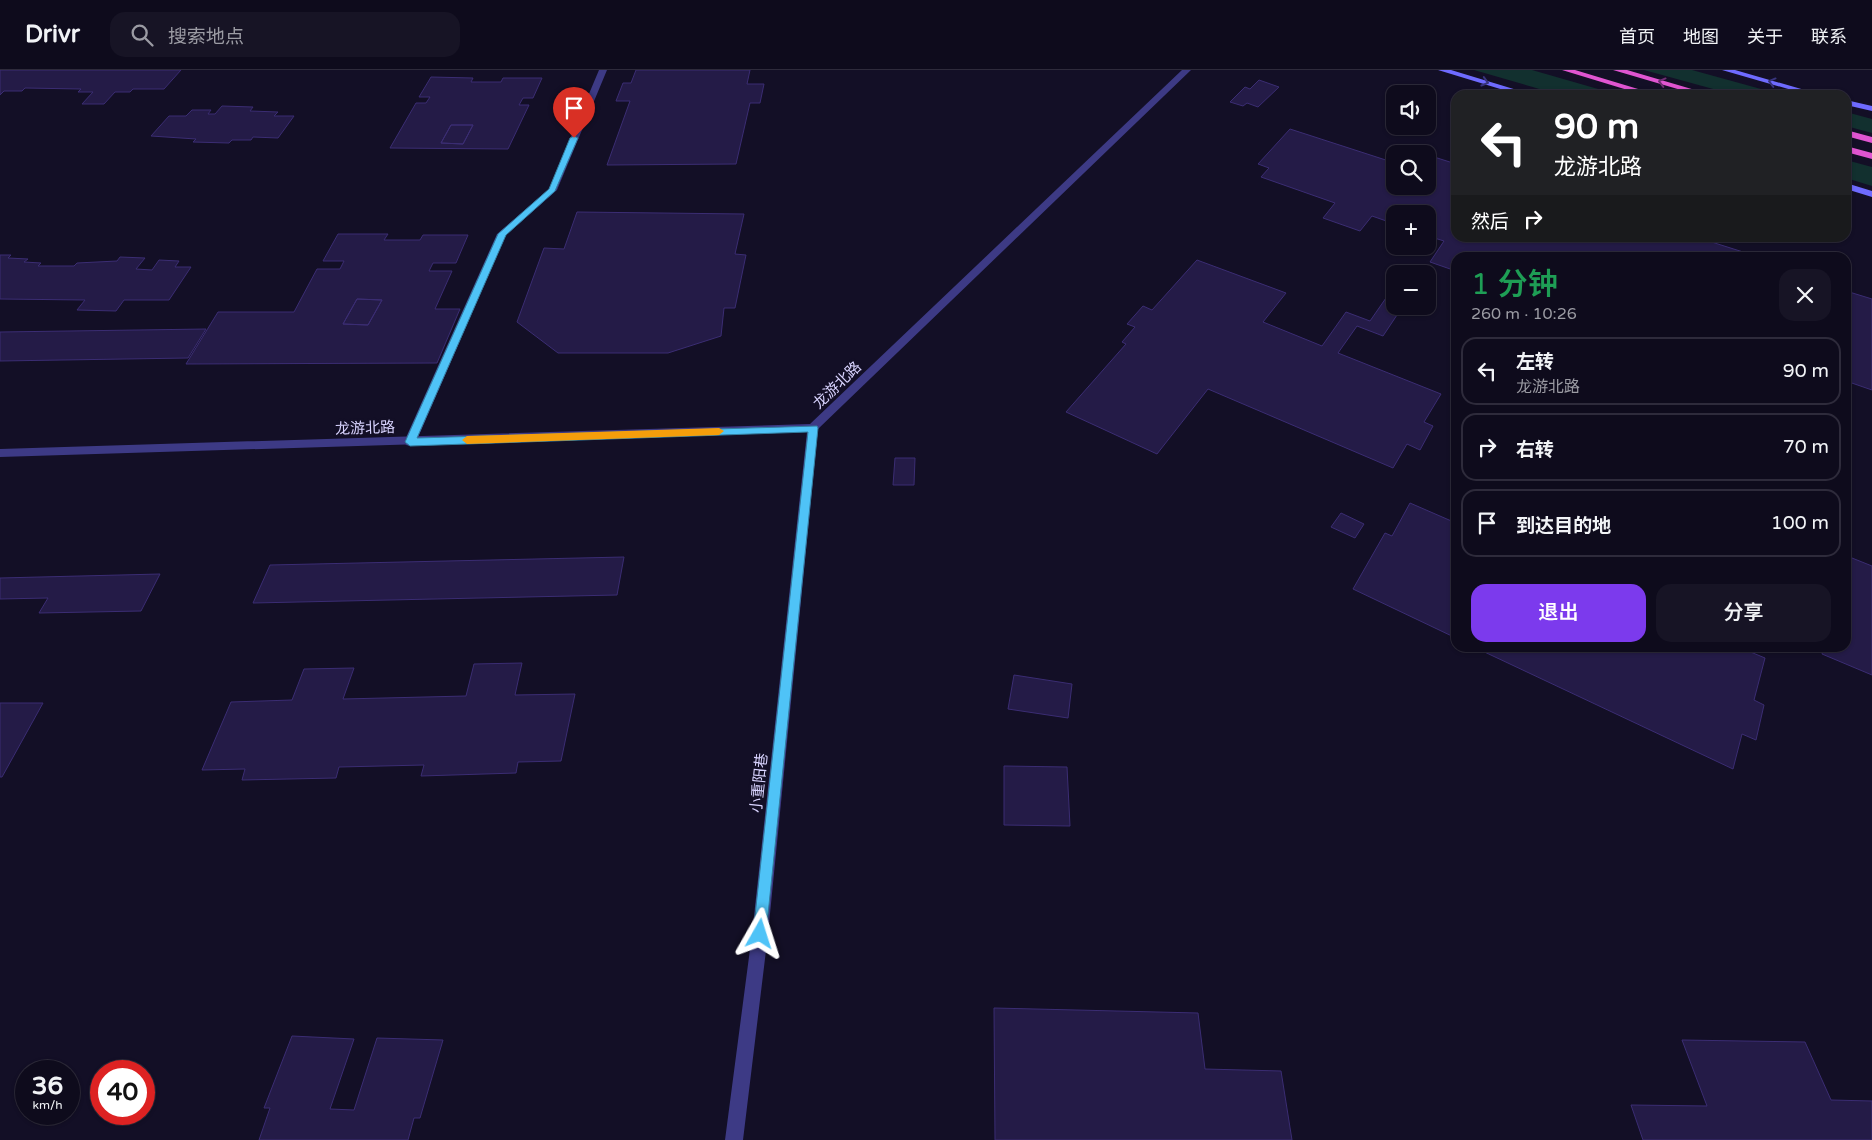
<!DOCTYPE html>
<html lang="zh">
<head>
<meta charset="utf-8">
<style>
  body { margin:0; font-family:"Varela Round","Noto Sans SC",sans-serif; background:#171425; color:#f1f3f6; height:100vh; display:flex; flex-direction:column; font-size:19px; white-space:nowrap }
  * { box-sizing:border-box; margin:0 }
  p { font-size:16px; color:#9b9ba3 }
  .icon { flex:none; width:28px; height:28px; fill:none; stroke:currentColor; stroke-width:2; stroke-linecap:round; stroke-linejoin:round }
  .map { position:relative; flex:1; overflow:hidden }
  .drawer { position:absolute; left:1451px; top:182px; width:400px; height:400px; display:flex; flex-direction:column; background:#0e0b1c; border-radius:15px; box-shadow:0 1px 4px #0004,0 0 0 1px #2e2b3b }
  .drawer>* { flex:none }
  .top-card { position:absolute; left:1451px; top:20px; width:400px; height:152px; border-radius:15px; box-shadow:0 1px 4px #0004,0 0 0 1px #2e2b3b; background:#202124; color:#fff; overflow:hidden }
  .fabs { position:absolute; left:1386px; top:15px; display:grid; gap:10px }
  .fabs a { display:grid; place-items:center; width:50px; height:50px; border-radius:10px; background:#0e0b1c; box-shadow:0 1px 4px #0004,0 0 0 1px #2e2b3b; font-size:25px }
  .speed { position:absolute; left:15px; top:990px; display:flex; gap:10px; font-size:25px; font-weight:700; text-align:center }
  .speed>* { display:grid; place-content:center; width:65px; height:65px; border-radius:50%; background:#0e0b1c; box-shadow:0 1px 4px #0004,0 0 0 1px #2e2b3b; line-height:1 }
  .speed small { font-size:12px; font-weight:400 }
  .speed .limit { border:8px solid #d22; background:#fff; color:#111 }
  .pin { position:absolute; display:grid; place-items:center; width:42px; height:42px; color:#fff; margin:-51px -21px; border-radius:50% 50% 50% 0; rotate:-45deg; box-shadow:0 0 5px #0007 }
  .pin .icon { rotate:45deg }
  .me { position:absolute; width:55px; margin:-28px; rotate:6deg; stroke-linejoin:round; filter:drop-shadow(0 0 4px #0008) }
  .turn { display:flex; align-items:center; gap:18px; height:105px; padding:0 20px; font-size:22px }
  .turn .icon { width:65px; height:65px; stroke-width:2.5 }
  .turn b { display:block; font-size:35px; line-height:42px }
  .then { display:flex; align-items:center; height:48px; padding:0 20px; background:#0003; gap:10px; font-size:19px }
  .round { display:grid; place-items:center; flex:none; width:52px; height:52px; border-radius:15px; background:#171425 }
  .overview { display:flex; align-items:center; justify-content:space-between; height:85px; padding:0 20px }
  h1 { font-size:30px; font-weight:600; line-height:38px; color:#1e9e55 }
  .action { display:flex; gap:10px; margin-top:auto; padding:10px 20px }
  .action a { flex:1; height:58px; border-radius:15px; background:#7c3aed; color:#fff; font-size:20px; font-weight:600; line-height:58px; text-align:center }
  .action a+a { background:#171425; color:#f1f3f6 }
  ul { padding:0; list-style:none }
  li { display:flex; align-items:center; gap:15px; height:68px; margin:0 10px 8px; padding:0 10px; border:2px solid #2e2b3b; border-radius:15px }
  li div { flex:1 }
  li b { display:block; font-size:19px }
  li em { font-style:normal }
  header { display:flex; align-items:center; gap:30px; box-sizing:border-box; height:70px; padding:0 25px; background:#0e0b1c; border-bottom:1px solid #2e2b3b }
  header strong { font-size:24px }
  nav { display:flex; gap:28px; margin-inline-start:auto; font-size:18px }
  .search { width:350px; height:45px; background:#171425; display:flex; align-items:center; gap:12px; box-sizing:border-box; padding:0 18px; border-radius:15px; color:#9b9ba3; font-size:19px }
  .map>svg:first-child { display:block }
  .green { fill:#12302f }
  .building { fill:#241b47; stroke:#3b2d73; fill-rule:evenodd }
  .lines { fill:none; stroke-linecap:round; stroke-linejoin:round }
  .service { fill:#3d3a85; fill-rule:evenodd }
  .tertiary { fill:#3d3a85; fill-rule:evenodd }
  .secondary { fill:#6f6bff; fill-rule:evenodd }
  .trunk { fill:#e055d1; fill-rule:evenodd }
  .oneway { stroke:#38347d }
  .oneway2 { stroke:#6f2e73 }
  .route { fill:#4fc3f7; stroke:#337fa1 }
  .slow { fill:#f59e0b }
  .labels { text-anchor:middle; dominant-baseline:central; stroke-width:5; stroke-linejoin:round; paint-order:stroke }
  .street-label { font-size:15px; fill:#d9d4ff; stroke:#130f26 }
</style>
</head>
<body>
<header>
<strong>Drivr</strong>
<div class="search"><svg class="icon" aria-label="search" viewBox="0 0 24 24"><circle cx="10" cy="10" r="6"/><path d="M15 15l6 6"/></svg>搜索地点</div>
<nav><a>首页</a><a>地图</a><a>关于</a><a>联系</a></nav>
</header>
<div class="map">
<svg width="1872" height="1070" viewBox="0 0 1872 1070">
  <rect width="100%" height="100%" fill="#130f26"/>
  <!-- green -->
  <path class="green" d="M1474,0H1532L1619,25H1560Z
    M1644,0H1692L1783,25H1735Z
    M1846,42L1872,49V63L1846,56Z
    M1846,90L1872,97V116L1846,108Z"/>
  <!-- building -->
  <path class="building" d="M0,0H181L164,19H133L130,22H115L104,34H82L93,22H78L81,19L25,18L22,21H4L0,25Z
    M636,0H750L747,14H764L760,33H750L736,94L607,95L630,31H616L623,13H631Z
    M431,7L473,8L471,12H501L503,8H542L533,28H523L519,35H529L508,79L390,78L416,33H426L430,27H419ZM451,55H473L463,74L441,73Z
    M1259,10L1279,17L1258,37L1247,33L1243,36L1230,32L1245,17L1250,19Z
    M222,36L253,37L250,41L278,42L274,46H294L278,68L253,67L251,70H232L229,73L193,72L196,69L151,66L169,46H186L192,40H211L208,44H215Z
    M451,55H473L463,74L441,73Z
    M1290,59L1395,93V116H1428V85L1456,94V168H1699L1762,188H1456V201L1430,192L1444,171L1428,166V144H1395V154L1372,146L1360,161L1323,148L1335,133L1261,107L1269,98L1258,94Z
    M577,142L744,144L735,184L746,185L735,238H724L721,266L668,283H558L517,252L544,178L564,179Z
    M338,164H388L384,170H420L423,165H468L456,193H433L429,201H452L435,239H460L437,293L186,294L218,242H294L317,199H340L344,191H323ZM357,229L382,230L368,255L343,254Z
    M0,185H11L8,188L28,189L24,192L41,193L38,196H74L77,193L117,191L120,187L145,188L136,199L152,200L159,190L179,191L175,197H191L169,230H124L116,241L77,240L85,230L0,229Z
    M1197,190L1286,223L1263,252L1322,276L1346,242L1370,251L1395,215V236H1403L1383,266L1357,256L1338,283L1441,324L1424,352L1433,356L1420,380L1407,374L1393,398L1208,319L1157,384L1066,342L1126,274L1122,272L1135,257L1127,254L1143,236L1152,240Z
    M1846,221L1872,229V320L1846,311Z
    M357,229L382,230L368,255L343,254Z
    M206,259L188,288L0,291V262Z
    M895,388H915L914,415H893Z
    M1410,433L1456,453V568L1353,519L1385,463L1392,466Z
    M1341,443L1364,454L1355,468L1331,457Z
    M1847,486L1872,496V605L1822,584L1824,578H1846Z
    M624,487L617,525L253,533L270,495Z
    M160,504L141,541L39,543L48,528L0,529V508Z
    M1476,578H1741L1765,588L1754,630L1764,635L1756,670L1742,664L1733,699Z
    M522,593L515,625L575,624L561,691L518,692L516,703L421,706L424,695L339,697L336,708L242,710L245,699L202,700L231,632L292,630L304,599L354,598L343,629L466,626L474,594Z
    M1014,605L1072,614L1068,648L1008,639Z
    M0,633H43L2,707H0Z
    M1004,696L1067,697L1070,756L1004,755Z
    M994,938L1198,943L1205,999L1281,1001L1292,1070H995Z
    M292,966L354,969L330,1039L354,1040L377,968L443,970L420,1048H414L408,1070H259L270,1038H264Z
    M1682,970L1805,972L1831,1030L1872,1031V1070H1643L1631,1035L1707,1036Z"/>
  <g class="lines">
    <!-- service -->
    <path class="service" d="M599,0H607L557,120L506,165L416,372L410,376L406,375L404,372L497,164L549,119Z"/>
    <!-- tertiary -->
    <path class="tertiary" d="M1182,0H1191L818,359L768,864L743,1070H725L752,864L807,362L0,387V379L810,354Z"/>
    <!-- secondary -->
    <path class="secondary" d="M1438,0H1451L1533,25H1520Z
      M1722,0H1735L1822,25H1809Z
      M1846,30L1872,36V41L1846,35Z
      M1846,113L1872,121V127L1846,119Z"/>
    <!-- trunk -->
    <path class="trunk" d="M1562,0H1575L1658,25H1644Z
      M1613,0H1627L1712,25H1698Z
      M1846,60L1872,67V73L1846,66Z
      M1846,76L1872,83V89L1846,82Z"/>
  </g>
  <!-- one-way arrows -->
  <defs><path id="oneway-chevron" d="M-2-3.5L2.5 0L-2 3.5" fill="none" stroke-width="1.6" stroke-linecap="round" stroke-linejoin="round" transform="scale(1.25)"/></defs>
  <g class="oneway">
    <use href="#oneway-chevron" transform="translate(1485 12) rotate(16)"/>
    <use href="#oneway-chevron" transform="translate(1772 12) rotate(-165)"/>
  </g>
  <use class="oneway2" href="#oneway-chevron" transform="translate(1662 12) rotate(-165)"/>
  <!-- route -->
  <path class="route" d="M574,66L578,68L555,121L506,165L417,368L817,356L818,358L766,864L764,869L760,871L755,869L753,864L808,362L410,376L405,372L498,164L549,119L570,68Z"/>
  <!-- slow -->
  <path class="slow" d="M719,358L724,361L719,365L467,374L462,370L467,366Z"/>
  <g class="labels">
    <!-- street labels -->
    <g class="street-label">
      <text transform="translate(837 315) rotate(-44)">龙游北路</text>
      <text transform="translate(365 358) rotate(-2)">龙游北路</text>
      <text transform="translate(759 713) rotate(-84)">小重阳巷</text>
    </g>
  </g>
</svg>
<div class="fabs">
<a><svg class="icon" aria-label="sound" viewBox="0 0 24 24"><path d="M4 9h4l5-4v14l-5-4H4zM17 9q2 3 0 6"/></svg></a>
<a><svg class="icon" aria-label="search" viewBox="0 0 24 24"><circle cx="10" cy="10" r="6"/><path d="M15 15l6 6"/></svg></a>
<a>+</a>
<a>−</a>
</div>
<div class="speed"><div>36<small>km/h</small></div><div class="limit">40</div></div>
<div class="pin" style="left:574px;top:68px;background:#d93025"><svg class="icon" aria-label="arrive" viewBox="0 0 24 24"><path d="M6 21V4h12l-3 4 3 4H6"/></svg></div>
<svg class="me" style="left:760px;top:864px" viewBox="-20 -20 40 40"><path d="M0-17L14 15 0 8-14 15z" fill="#4fc3f7" stroke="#fff" stroke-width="4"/></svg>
<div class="top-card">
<div class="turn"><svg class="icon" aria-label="left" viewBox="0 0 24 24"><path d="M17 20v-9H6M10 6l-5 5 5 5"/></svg><div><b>90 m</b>龙游北路</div></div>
<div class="then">然后<svg class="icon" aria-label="right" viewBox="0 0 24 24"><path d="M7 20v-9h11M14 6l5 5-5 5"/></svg></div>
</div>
<section class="drawer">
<div class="overview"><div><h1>1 分钟</h1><p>260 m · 10:26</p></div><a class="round"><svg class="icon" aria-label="close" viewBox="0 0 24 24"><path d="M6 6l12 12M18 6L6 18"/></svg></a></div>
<ul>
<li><svg class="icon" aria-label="left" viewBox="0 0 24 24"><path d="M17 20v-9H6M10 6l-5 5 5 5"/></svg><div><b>左转</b><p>龙游北路</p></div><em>90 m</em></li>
<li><svg class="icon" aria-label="right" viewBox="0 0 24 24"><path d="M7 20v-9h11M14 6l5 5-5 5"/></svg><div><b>右转</b></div><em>70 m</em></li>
<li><svg class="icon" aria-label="arrive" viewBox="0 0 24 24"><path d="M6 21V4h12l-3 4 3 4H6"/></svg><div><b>到达目的地</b></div><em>100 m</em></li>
</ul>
<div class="action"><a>退出</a><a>分享</a></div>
</section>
</div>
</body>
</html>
